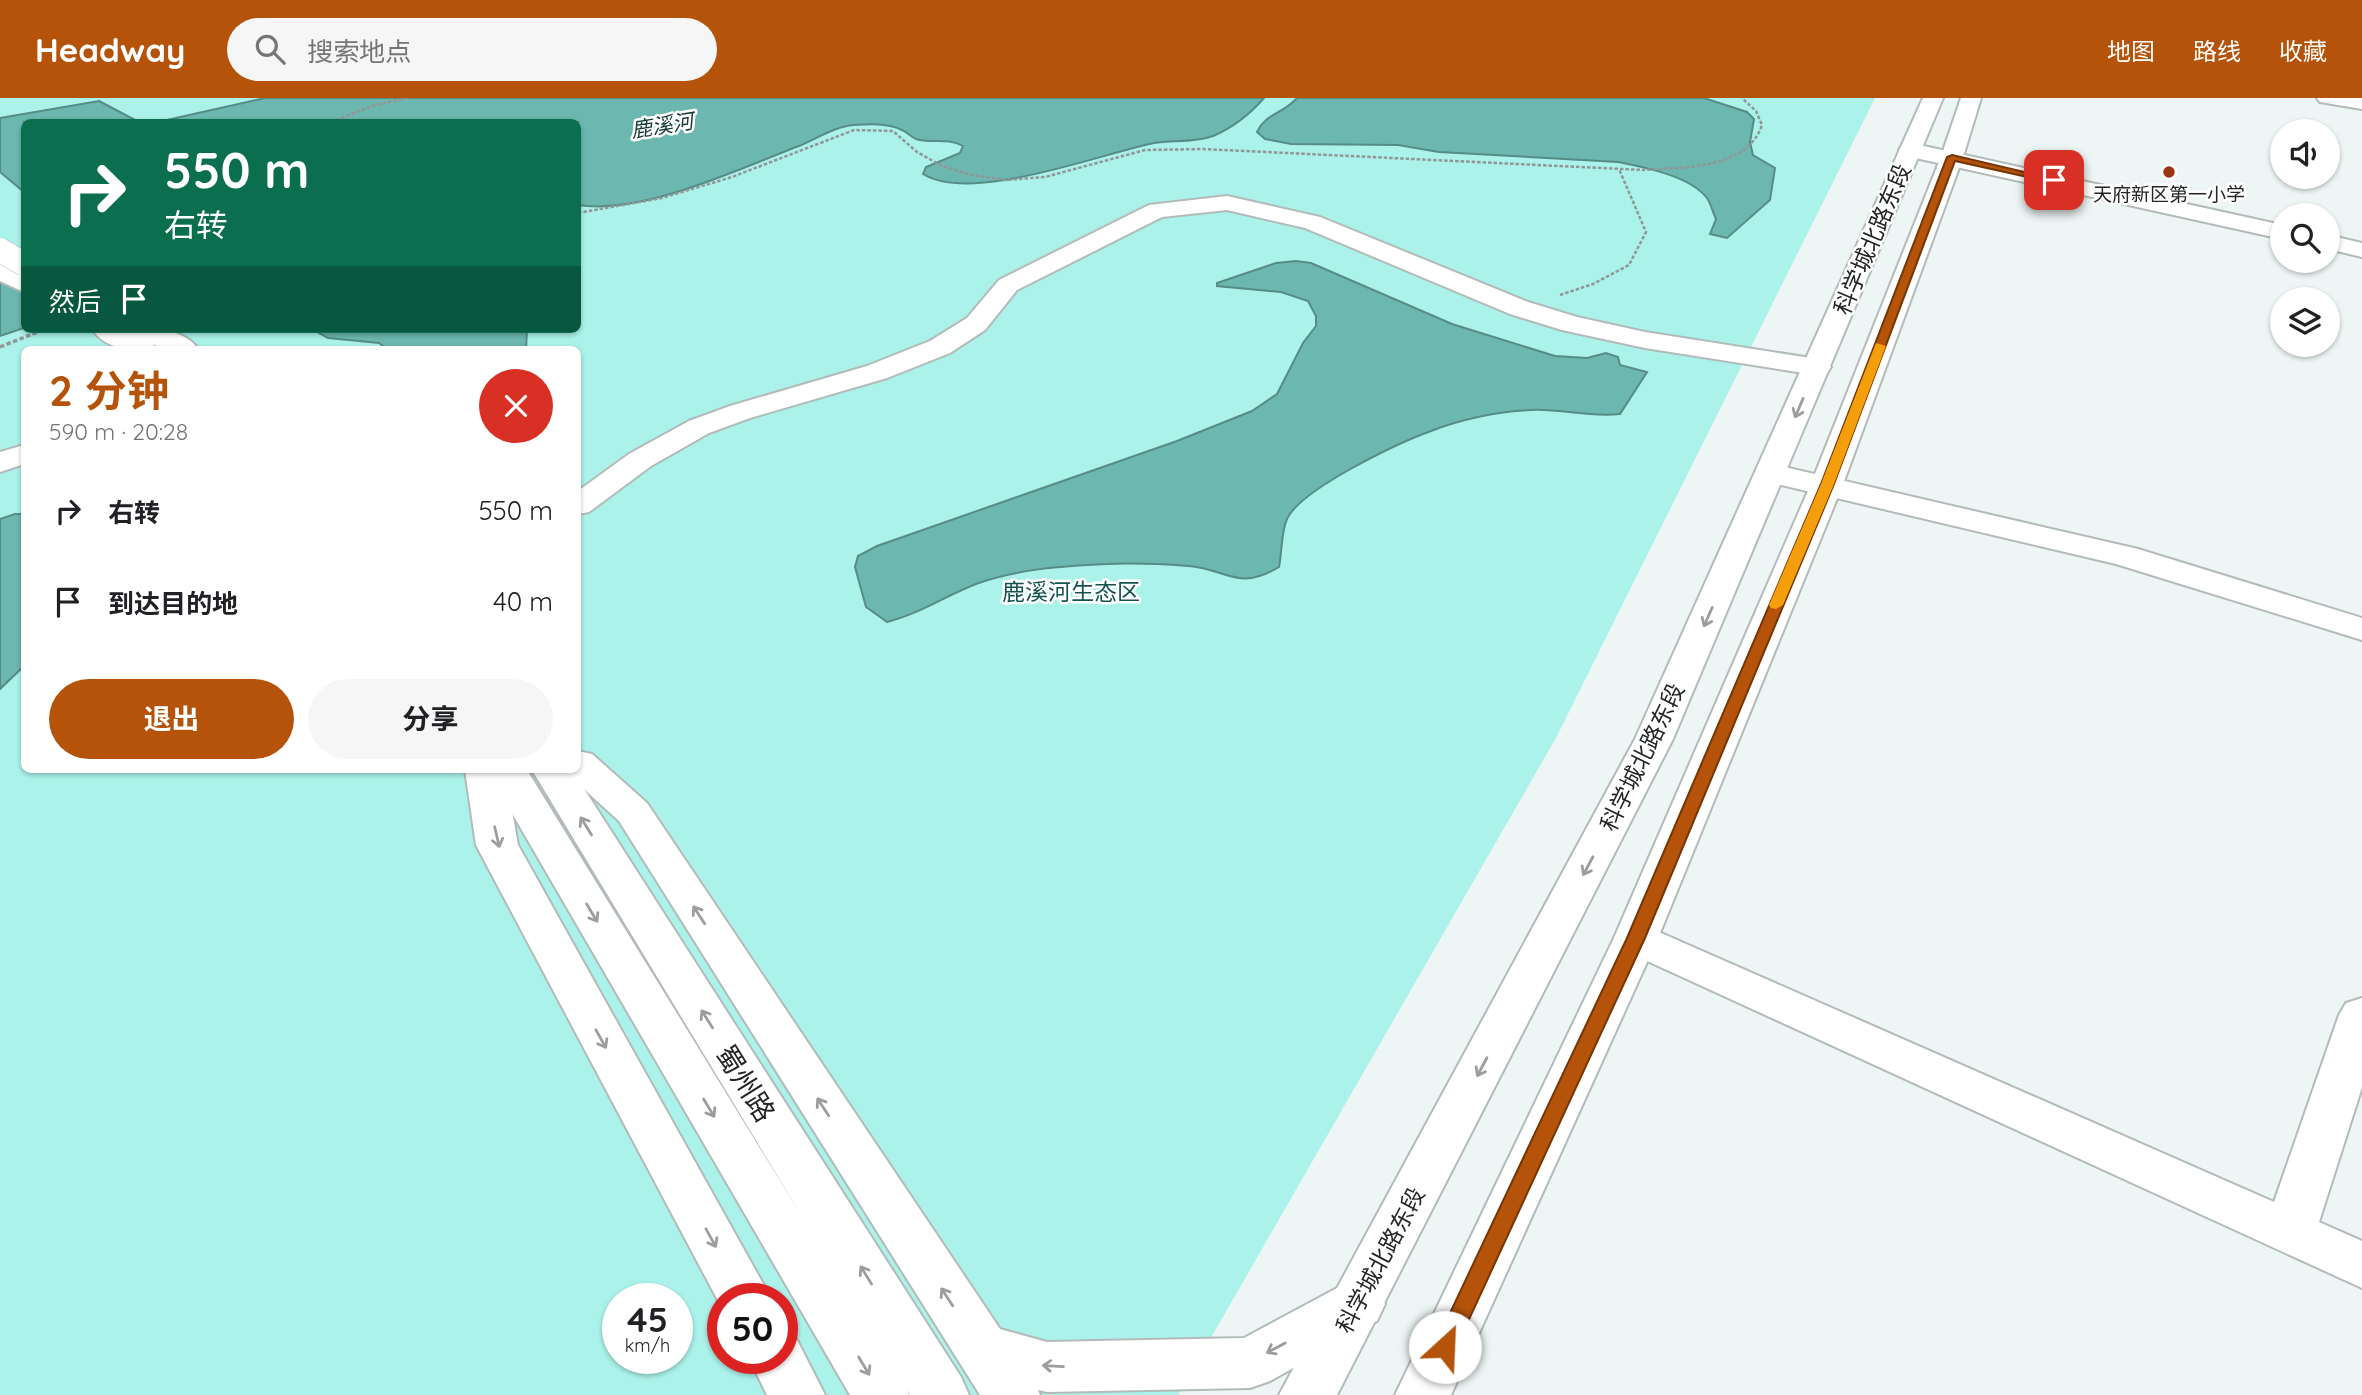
<!DOCTYPE html>
<html lang="zh">
<head>
<meta charset="utf-8">
<style>
  body { margin:0; font-family:Quicksand,"Noto Sans SC",sans-serif; background:#f6f6f6; color:#202124; height:100vh; display:flex; flex-direction:column; font-size:26px; white-space:nowrap }
  * { box-sizing:border-box; margin:0 }
  p { font-size:23px; color:#757577 }
  .icon { flex:none; width:38px; height:38px; fill:none; stroke:currentColor; stroke-width:2; stroke-linecap:round; stroke-linejoin:round }
  .map { position:relative; flex:1; overflow:hidden }
  .sheet { position:absolute; left:21px; top:248px; width:560px; height:427px; display:flex; flex-direction:column; background:#fff; border-radius:10px; box-shadow:0 2px 5px #0004 }
  .sheet>* { flex:none }
  .hud { position:absolute; left:21px; top:21px; width:560px; height:214px; border-radius:10px; box-shadow:0 2px 5px #0004; background:#0b6e4f; color:#fff; overflow:hidden }
  .tools { position:absolute; left:2270px; top:21px; display:grid; gap:14px }
  .tools a { display:grid; place-items:center; width:70px; height:70px; border-radius:50%; background:#fff; box-shadow:0 2px 5px #0004; font-size:35px }
  .speed { position:absolute; left:602px; top:1185px; display:flex; gap:14px; font-size:35px; font-weight:700; text-align:center }
  .speed>* { display:grid; place-content:center; width:91px; height:91px; border-radius:50%; background:#fff; box-shadow:0 2px 5px #0004; line-height:1 }
  .speed small { font-size:18px; font-weight:400 }
  .speed .limit { border:10px solid #d22; background:#fff; color:#111 }
  .pin { position:absolute; display:grid; place-items:center; width:60px; height:60px; color:#fff; margin:-30px; border-radius:14px; box-shadow:0 4px 10px #0006 }
  .me { position:absolute; width:77px; margin:-38px; rotate:25deg; stroke-linejoin:round; filter:drop-shadow(0 0 5px #0008) }
  .turn { display:flex; align-items:center; gap:24px; height:147px; padding:0 28px; font-size:32px }
  .turn .icon { width:91px; height:91px; stroke-width:2.5 }
  .turn b { display:block; font-size:49px; line-height:60px }
  .then { display:flex; align-items:center; height:66px; padding:0 28px; background:#0003; gap:14px; font-size:26px }
  .round { display:grid; place-items:center; flex:none; width:74px; height:74px; border-radius:37px; background:#f6f6f6 }
  .headline { display:flex; align-items:center; justify-content:space-between; height:119px; padding:0 28px }
  h1 { font-size:42px; font-weight:700; line-height:52px; color:#b45309 }
  .button { display:flex; gap:14px; margin-top:auto; padding:14px 28px }
  .button a { flex:1; height:80px; border-radius:42px; background:#b45309; color:#fff; font-size:28px; font-weight:700; line-height:80px; text-align:center }
  .button a+a { background:#f6f6f6; color:#202124 }
  ul { padding:0; list-style:none }
  li { display:flex; align-items:center; gap:21px; height:91px; padding:0 28px }
  li div { flex:1 }
  li b { display:block; font-size:26px }
  li em { font-style:normal }
  header { display:flex; align-items:center; gap:42px; box-sizing:border-box; height:98px; padding:0 35px; background:#b45309; color:#fff }
  header strong { font-size:33px }
  nav { display:flex; gap:38px; margin-inline-start:auto; font-size:24px }
  .search { width:490px; height:63px; background:#f6f6f6; display:flex; align-items:center; gap:18px; box-sizing:border-box; padding:0 24px; border-radius:38px; color:#757577; font-size:26px }
  .map>svg:first-child { display:block }
  .green { fill:#abf2ea; fill-rule:evenodd }
  .water { fill:#6cb7af; stroke:#568c86; stroke-width:2 }
  .lines { fill:none; stroke-linecap:round; stroke-linejoin:round }
  .minor-casing { stroke:#b3bbba; stroke-width:4 }
  .major-casing { stroke:#b3bbba; stroke-width:4 }
  .path-far1 { stroke:#909796; stroke-width:2.5; stroke-dasharray:3.5 2; stroke-linecap:butt }
  .path { stroke:#909796; stroke-width:3.5; stroke-dasharray:4.5 2.5; stroke-linecap:butt }
  .minor { fill:#fff; fill-rule:evenodd }
  .major { fill:#fff; fill-rule:evenodd }
  .major-bridge-casing { stroke:#b3bbba; stroke-width:25; stroke-linecap:butt }
  .major-bridge { stroke:#fff; stroke-width:24 }
  .oneway { stroke:#9c9d9d }
  .route { fill:#b45309; stroke:#753606; stroke-width:2 }
  .slow { fill:#f59e0b }
  .poi-dot { fill:#9b3412; stroke:#fff; stroke-width:2.5 }
  .labels { text-anchor:middle; dominant-baseline:central; stroke-width:5; stroke-linejoin:round; paint-order:stroke }
  .far-poi-label { font-size:19px; fill:#232625; stroke:#fff }
  .far-water-label { font-size:21px; font-style:italic; fill:#153a37; stroke:#fff }
  .street-label { font-size:23px; fill:#232625; stroke:#fff }
  .park-label { font-size:23px; fill:#13544f; stroke:#fff }
  .near-street-label { font-size:28px; fill:#232625; stroke:#fff }
</style>
</head>
<body>
<header>
<strong>Headway</strong>
<div class="search"><svg class="icon" aria-label="search" viewBox="0 0 24 24"><circle cx="10" cy="10" r="6"/><path d="M15 15l6 6"/></svg>搜索地点</div>
<nav><a>地图</a><a>路线</a><a>收藏</a></nav>
</header>
<div class="map">
<svg width="2362" height="1297" viewBox="0 0 2362 1297">
  <rect width="100%" height="100%" fill="#edf6f5"/>
  <!-- green -->
  <path class="green" d="M0,0H1875L1557,638L1178,1297H0ZM24,24H578V231H24ZM24,252H578V672H24ZM618,1200H677V1260H618ZM723,1200H782V1260H723Z"/>
  <!-- water -->
  <path class="water" d="M265,0H1264C1250,16 1232,30 1213,38C1194,45 1173,42 1154,45C1100,56 971,106 923,76L926,69L960,55L963,48C947,39 931,46 916,41C911,39 907,34 902,32C888,25 869,26 854,27C836,28 816,41 799,48C738,71 643,117 578,107V24H158Z
    M1297,0H1704L1747,14L1754,21L1750,44L1753,57L1775,70L1770,102L1727,140L1710,136L1716,121C1713,115 1711,106 1707,100C1690,78 1644,69 1618,64L1439,54L1398,47L1291,46L1265,41L1257,34C1266,15 1283,16 1297,0Z
    M99,3L135,22L157,24H24V94L0,74V20Z
    M1296,163L1311,165L1452,226L1555,258L1587,260L1606,255L1618,259L1620,267L1647,274L1620,316C1590,320 1560,310 1530,312C1496,314 1462,321 1431,333C1398,345 1301,391 1287,421C1281,434 1282,455 1279,469C1237,494 1228,471 1188,468C1161,466 1134,465 1107,466C1063,468 1017,471 976,486C945,498 919,516 887,524L866,509L855,469L858,458L877,448L1177,343L1252,313L1277,296L1303,245L1316,228V218L1308,203L1281,194L1217,188V185L1276,165Z
    M24,167V230L0,238V175Z
    M312,231H527L526,252H388L379,245L328,240Z
    M15,416H24V568L0,591V421Z"/>
  <g class="lines">
    <defs>
      <path id="minor" d="M2317,0H2362V11L2320,4Z
        M1910,45L2282,127V141L1902,57L1899,52L1902,47Z
        M1227,98L1320,119L1528,204L1577,219L1645,234L1817,261L1827,263L1831,269L1827,275L1817,277L1645,250L1562,232L1510,216L1305,130L1227,112L1162,119L1017,192L985,232L950,255L887,280L750,320L709,335L651,368L589,414L578,416V393L629,356L689,323L730,308L867,268L930,243L967,220L999,182L1149,107Z
        M2328,137L2362,145V159L2328,151Z
        M24,347V366L0,374V354Z
        M1771,366L2138,451L2362,520V542L2116,466L1760,382L1756,375L1760,368Z
        M578,653L592,656L647,705L1000,1231L1047,1244L1244,1240L1339,1189L1358,1182L1377,1189L1385,1206L1377,1223L1270,1283L1250,1290L1047,1294L1038,1292L1040,1297H980L619,723L563,672H578Z
        M465,672H505L518,747L771,1200H723V1212L476,747Z
        M1636,824L2274,1104L2339,917L2346,905L2362,900V989L2319,1124L2362,1143V1190L1621,851L1614,840L1621,829Z
        M782,1237L797,1242L825,1297H767L749,1260H782Z"/>
      <path id="major" d="M1923,0H1943L1673,641L1337,1297H1279L1635,641Z
        M1961,0H1981L1963,59L1843,386L1658,840L1451,1297H1395L1614,840L1811,386L1941,59Z
        M0,164L24,176V194L0,183Z
        M92,231H125L134,236L131,231C154,231 184,230 199,252H164L153,246L157,252C133,252 106,253 92,231Z
        M487,672H527L803,1120L532,672H572L961,1279L969,1297H910L907,1292L909,1297H850Z"/>
    </defs>
    <!-- minor casing -->
    <use href="#minor" class="minor-casing"/>
    <!-- major casing -->
    <use href="#major" class="major-casing"/>
    <!-- path-far1 -->
    <path class="path-far1" d="M331,24L372,8L407,0
      M578,115L662,100L732,79L854,32L893,33L917,54L942,68L972,77L1005,82L1045,79L1145,52L1203,51L1643,72C1683,69 1747,72 1762,27L1756,13L1742,0
      M1560,197L1593,186L1629,167L1646,134L1619,71"/>
    <!-- path -->
    <path class="path" d="M0,249L45,231"/>
    <!-- minor -->
    <use href="#minor" class="minor"/>
    <!-- major -->
    <use href="#major" class="major"/>
    <defs>
      <path id="major-bridge" d="M0,152L24,166"/>
    </defs>
    <!-- major-bridge casing -->
    <use href="#major-bridge" class="major-bridge-casing"/>
    <!-- major-bridge -->
    <use href="#major-bridge" class="major-bridge"/>
  </g>
  <!-- one-way arrows -->
  <defs><path id="oneway-shaft" d="M-6 0H5M1.5-3L5.5 0L1.5 3" fill="none" stroke-width="1.6" stroke-linecap="round" stroke-linejoin="round" transform="scale(1.75)"/></defs>
  <g class="oneway">
    <use href="#oneway-shaft" transform="translate(1799 310) rotate(113)"/>
    <use href="#oneway-shaft" transform="translate(1708 519) rotate(114)"/>
    <use href="#oneway-shaft" transform="translate(586 728) rotate(-122)"/>
    <use href="#oneway-shaft" transform="translate(497 739) rotate(77)"/>
    <use href="#oneway-shaft" transform="translate(1588 768) rotate(118)"/>
    <use href="#oneway-shaft" transform="translate(592 815) rotate(59)"/>
    <use href="#oneway-shaft" transform="translate(699 817) rotate(-123)"/>
    <use href="#oneway-shaft" transform="translate(707 921) rotate(-122)"/>
    <use href="#oneway-shaft" transform="translate(601 941) rotate(61)"/>
    <use href="#oneway-shaft" transform="translate(1482 969) rotate(118)"/>
    <use href="#oneway-shaft" transform="translate(823 1009) rotate(-123)"/>
    <use href="#oneway-shaft" transform="translate(709 1010) rotate(59)"/>
    <use href="#oneway-shaft" transform="translate(711 1140) rotate(61)"/>
    <use href="#oneway-shaft" transform="translate(866 1177) rotate(-122)"/>
    <use href="#oneway-shaft" transform="translate(947 1199) rotate(-123)"/>
    <use href="#oneway-shaft" transform="translate(1276 1250) rotate(152)"/>
    <use href="#oneway-shaft" transform="translate(864 1268) rotate(59)"/>
    <use href="#oneway-shaft" transform="translate(1053 1268) rotate(-177)"/>
  </g>
  <!-- route -->
  <path class="route" d="M1952,57L2058,82L2054,85L1955,63L1834,386L1645,840L1453,1256L1445,1259L1437,1256L1434,1249L1627,840L1821,386L1947,59Z"/>
  <!-- slow -->
  <path class="slow" d="M1876,245L1886,248L1834,386L1783,507L1776,511L1771,510L1769,507L1821,386Z"/>
  <!-- markers -->
  <circle class="poi-dot" cx="2169" cy="74" r="7"/>
  <g class="labels">
    <!-- far-poi labels -->
    <g class="far-poi-label">
      <text x="2169" y="96">天府新区第一小学</text>
    </g>
    <!-- far-water labels -->
    <g class="far-water-label">
      <text transform="translate(662 27) rotate(-9)">鹿溪河</text>
    </g>
    <!-- street labels -->
    <g class="street-label">
      <text transform="translate(1872 141) rotate(-67)">科学城北路东段</text>
      <text transform="translate(1642 659) rotate(-64)">科学城北路东段</text>
      <text transform="translate(1380 1162) rotate(-62)">科学城北路东段</text>
    </g>
    <!-- park labels -->
    <g class="park-label">
      <text x="1071" y="493">鹿溪河生态区</text>
    </g>
    <!-- near-street labels -->
    <g class="near-street-label">
      <text transform="translate(746 985) rotate(58)">蜀州路</text>
    </g>
  </g>
</svg>
<div class="tools">
<a><svg class="icon" aria-label="sound" viewBox="0 0 24 24"><path d="M4 9h4l5-4v14l-5-4H4zM17 9q2 3 0 6"/></svg></a>
<a><svg class="icon" aria-label="search" viewBox="0 0 24 24"><circle cx="10" cy="10" r="6"/><path d="M15 15l6 6"/></svg></a>
<a><svg class="icon" aria-label="layers" viewBox="0 0 24 24"><path d="M12 4l9 5-9 5-9-5zM3 14l9 5 9-5"/></svg></a>
</div>
<div class="speed"><div>45<small>km/h</small></div><div class="limit">50</div></div>
<div class="pin" style="left:2054px;top:82px;background:#d93025"><svg class="icon" aria-label="arrive" viewBox="0 0 24 24"><path d="M6 21V4h12l-3 4 3 4H6"/></svg></div>
<svg class="me" style="left:1445px;top:1249px" viewBox="-20 -20 40 40"><circle r="19" fill="#fff"/><path d="M0-13L10 11 0 6-10 11z" fill="#b45309"/></svg>
<div class="hud">
<div class="turn"><svg class="icon" aria-label="right" viewBox="0 0 24 24"><path d="M7 20v-9h11M14 6l5 5-5 5"/></svg><div><b>550 m</b>右转</div></div>
<div class="then">然后<svg class="icon" aria-label="arrive" viewBox="0 0 24 24"><path d="M6 21V4h12l-3 4 3 4H6"/></svg></div>
</div>
<section class="sheet">
<div class="headline"><div><h1>2 分钟</h1><p>590 m · 20:28</p></div><a class="round" style="background:#d93025;color:#fff"><svg class="icon" aria-label="close" viewBox="0 0 24 24"><path d="M6 6l12 12M18 6L6 18"/></svg></a></div>
<ul>
<li><svg class="icon" aria-label="right" viewBox="0 0 24 24"><path d="M7 20v-9h11M14 6l5 5-5 5"/></svg><div><b>右转</b></div><em>550 m</em></li>
<li><svg class="icon" aria-label="arrive" viewBox="0 0 24 24"><path d="M6 21V4h12l-3 4 3 4H6"/></svg><div><b>到达目的地</b></div><em>40 m</em></li>
</ul>
<div class="button"><a>退出</a><a>分享</a></div>
</section>
</div>
</body>
</html>
